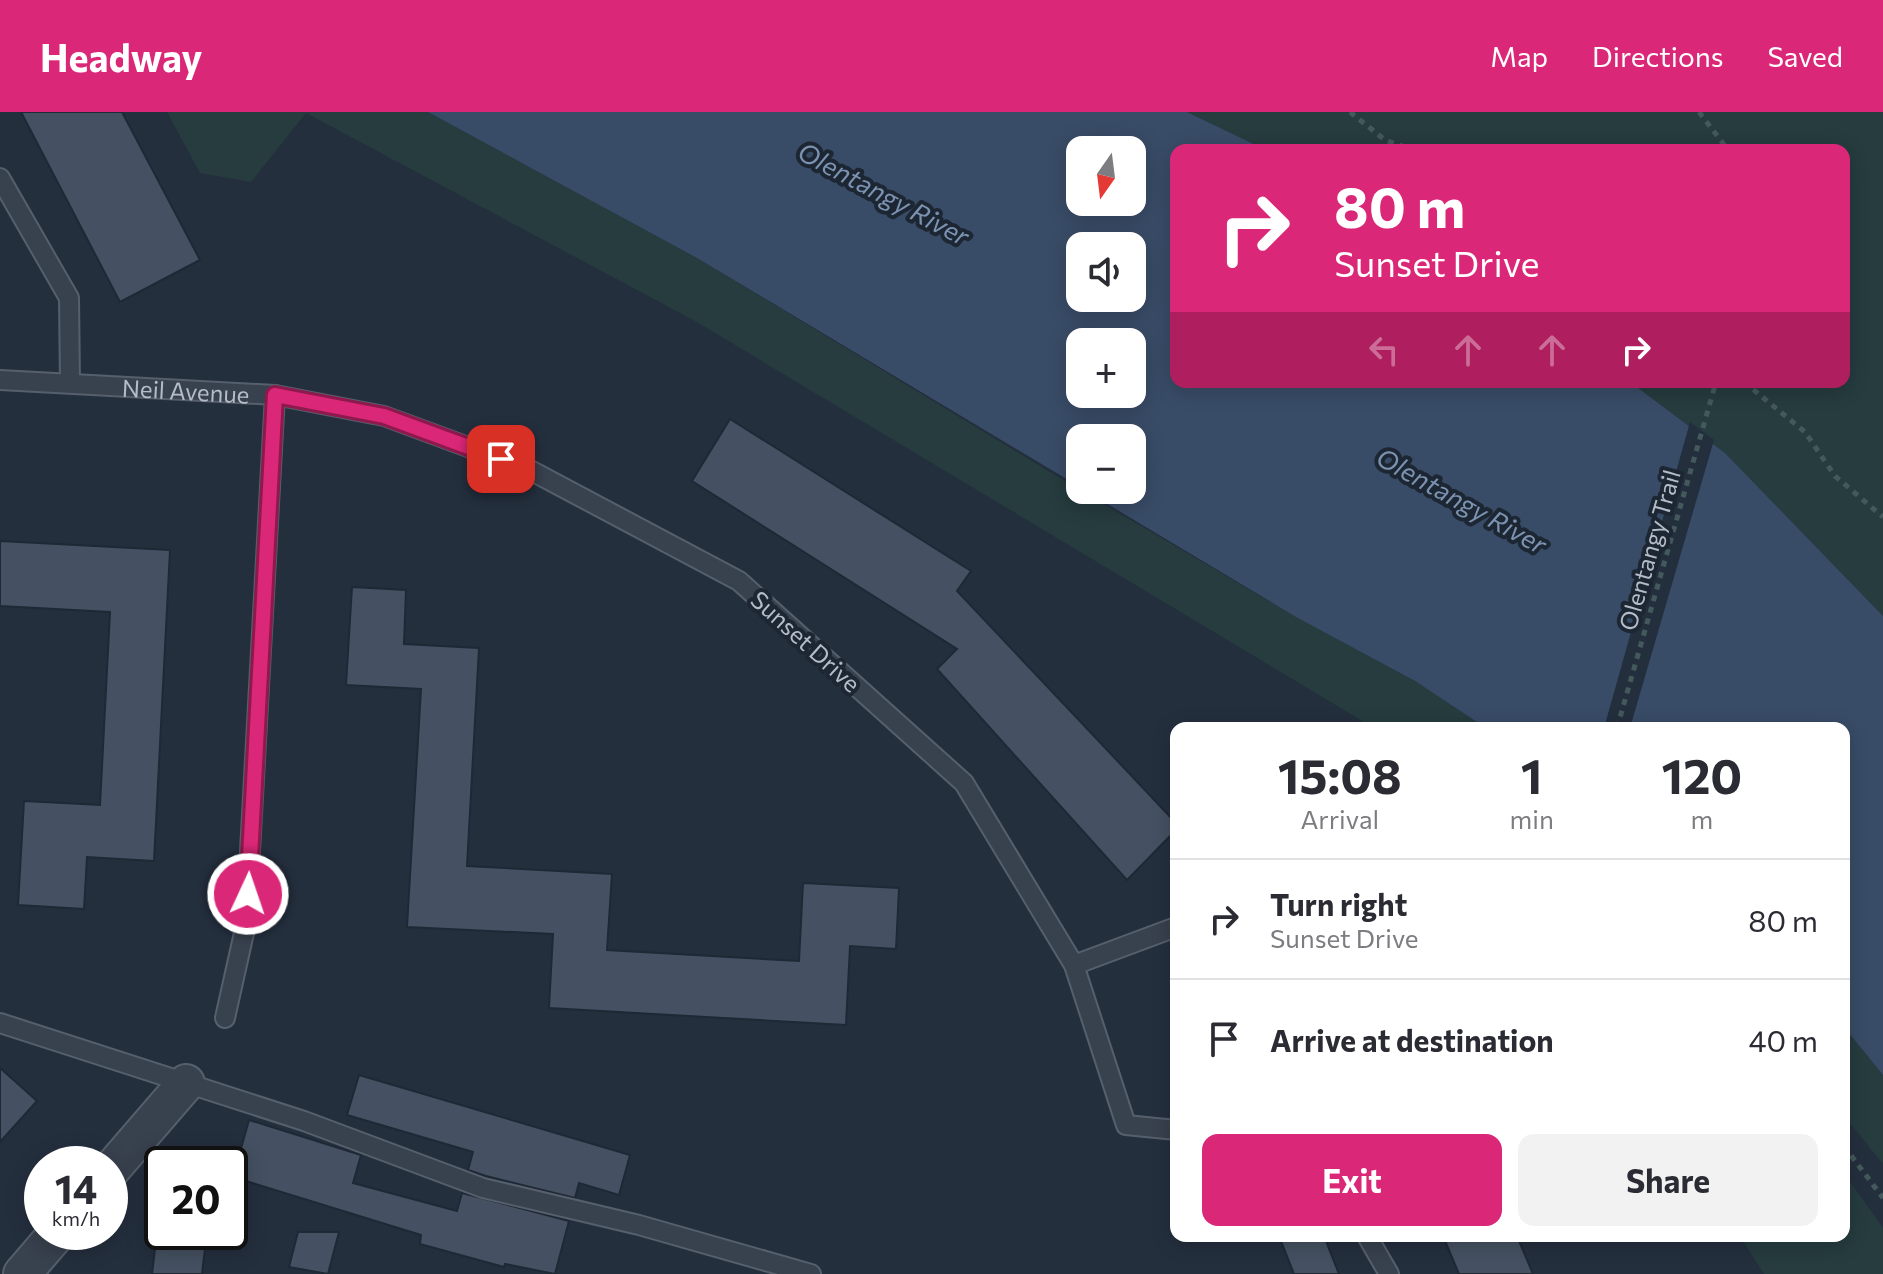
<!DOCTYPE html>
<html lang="en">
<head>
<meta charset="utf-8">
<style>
  body { margin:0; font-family:Commissioner,sans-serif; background:#f2f2f3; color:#2b2b33; height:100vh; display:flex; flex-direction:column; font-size:30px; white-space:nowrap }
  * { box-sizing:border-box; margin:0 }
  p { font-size:26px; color:#7c7c81 }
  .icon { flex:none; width:44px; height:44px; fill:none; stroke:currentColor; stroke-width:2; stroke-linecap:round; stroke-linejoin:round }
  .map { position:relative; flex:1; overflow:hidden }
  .sheet { position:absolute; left:1170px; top:610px; width:680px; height:520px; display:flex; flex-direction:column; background:#fff; border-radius:16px; box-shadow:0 4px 20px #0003 }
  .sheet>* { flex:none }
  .hud { position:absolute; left:1170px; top:32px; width:680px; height:244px; border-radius:16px; box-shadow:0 4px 20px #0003; background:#db2777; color:#fff; overflow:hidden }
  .needle { width:52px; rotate:194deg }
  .buttons { position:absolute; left:1066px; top:24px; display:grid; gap:16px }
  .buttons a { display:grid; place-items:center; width:80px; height:80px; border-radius:16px; background:#fff; box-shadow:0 4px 20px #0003; font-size:40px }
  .speed { position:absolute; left:24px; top:1034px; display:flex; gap:16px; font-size:40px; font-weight:700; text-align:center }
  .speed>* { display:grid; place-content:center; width:104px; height:104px; border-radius:50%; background:#fff; box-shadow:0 4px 20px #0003; line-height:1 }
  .speed small { font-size:20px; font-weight:400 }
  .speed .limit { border:4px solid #111; border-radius:12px; background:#fff; color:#111 }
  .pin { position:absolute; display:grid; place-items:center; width:68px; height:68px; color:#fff; margin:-34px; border-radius:16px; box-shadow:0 4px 12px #0006 }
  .me { position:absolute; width:88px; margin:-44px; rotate:3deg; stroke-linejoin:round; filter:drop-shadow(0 0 6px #0008) }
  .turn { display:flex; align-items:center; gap:28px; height:168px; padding:0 32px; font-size:36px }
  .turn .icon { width:104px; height:104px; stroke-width:2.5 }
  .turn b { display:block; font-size:56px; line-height:68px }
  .lanes { display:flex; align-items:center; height:76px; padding:0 32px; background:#0003; justify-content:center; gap:40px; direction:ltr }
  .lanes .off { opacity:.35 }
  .eta { display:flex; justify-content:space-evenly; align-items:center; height:136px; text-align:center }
  .eta b { font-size:48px; font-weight:700; line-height:56px }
  .button { display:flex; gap:16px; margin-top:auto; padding:16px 32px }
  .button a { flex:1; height:92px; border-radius:16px; background:#db2777; color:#fff; font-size:32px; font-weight:700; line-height:92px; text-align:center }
  .button a+a { background:#f2f2f3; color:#2b2b33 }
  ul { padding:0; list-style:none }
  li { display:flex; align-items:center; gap:24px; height:120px; padding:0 32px; border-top:2px solid #e1e1e2 }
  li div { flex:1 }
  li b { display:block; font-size:30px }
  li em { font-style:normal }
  header { display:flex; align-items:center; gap:48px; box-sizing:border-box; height:112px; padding:0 40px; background:#db2777; color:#fff }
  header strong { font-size:38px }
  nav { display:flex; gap:44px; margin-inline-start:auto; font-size:28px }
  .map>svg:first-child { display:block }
  .green { fill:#263c3f }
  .water { fill:#394c67; fill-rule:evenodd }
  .pier { fill:#242f3e }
  .building { fill:#455162; stroke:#1f2835; stroke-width:2 }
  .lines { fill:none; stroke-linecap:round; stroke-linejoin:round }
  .lane-casing { stroke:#565f6c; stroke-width:22 }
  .street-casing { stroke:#565f6c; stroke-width:40 }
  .path { stroke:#44595c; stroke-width:5; stroke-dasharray:6 6; stroke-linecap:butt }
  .lane { stroke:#38414e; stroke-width:18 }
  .street { stroke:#38414e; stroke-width:36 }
  .route-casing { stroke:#8e194d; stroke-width:20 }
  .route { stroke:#db2777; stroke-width:14 }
  .labels { text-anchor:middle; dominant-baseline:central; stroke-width:8; stroke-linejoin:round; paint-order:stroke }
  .street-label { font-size:24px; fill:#b4bcc9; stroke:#1d2633 }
  .water-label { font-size:26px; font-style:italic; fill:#7c92b1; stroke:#1d2633 }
</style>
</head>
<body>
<header>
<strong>Headway</strong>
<nav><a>Map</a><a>Directions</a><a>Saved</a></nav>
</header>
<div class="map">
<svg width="1883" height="1162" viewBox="0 0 1883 1162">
  <rect width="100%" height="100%" fill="#242f3e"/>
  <!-- green -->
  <path class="green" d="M167,0H428L697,146L1080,378L1296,505L1415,569L1486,616H1374L695,209L306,1L251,70L200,61Z
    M1187,0H1883V504L1725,341L1630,270H1844V38H1266Z
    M1844,915L1883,963V1052L1844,1004Z
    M1844,1061L1883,1116V1162H1764L1740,1124H1844Z"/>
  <!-- water -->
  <path class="water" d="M428,0H1187L1266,38H1176V270H1630L1725,341L1883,504V963L1844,915V616H1486L1415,569L1296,505L1084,378H1132V326H1080V375L697,146ZM1080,38H1132V90H1080ZM1080,134H1132V186H1080ZM1080,230H1132V282H1080Z"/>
  <!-- pier -->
  <path class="pier" d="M1690,310L1714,328L1630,616H1604Z"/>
  <!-- building -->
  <path class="building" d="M21,0H122L200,148L120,190Z
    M730,307L971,459L957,479L1176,711V718L1127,768L937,557L957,537L692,369Z
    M0,429L170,438L154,749L87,745L84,797L18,793L24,689L100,693L110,500L0,494Z
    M352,475L406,478L404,532L479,536L467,754L612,762L607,838L799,849L803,771L899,776L896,837L850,834L846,913L549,896L553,822L407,815L421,577L346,573Z
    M0,956L37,989L0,1030Z
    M359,963L630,1043L619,1083L579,1071L575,1086L486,1064L468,1058L473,1040L347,1003Z
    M249,1008L361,1043L353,1071L457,1099L462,1081L569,1109L555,1162L505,1152L504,1155L420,1132L421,1123L233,1065Z
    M157,1120H207L202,1162H152Z
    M298,1120H339L328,1162L289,1155Z
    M1279,1124H1324L1339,1162H1294Z
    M1443,1124H1517L1533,1162H1459Z"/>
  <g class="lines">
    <defs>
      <g id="lane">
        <path d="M0,66L69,186L70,271"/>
        <path id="s1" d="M0,268L275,283L384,304L530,358L739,469L964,671L1074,853L1126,1013L1176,1018"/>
        <path d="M1074,853L1176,815"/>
        <path d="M225,906L246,812L275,283"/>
        <path d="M0,911L304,1009L483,1076L639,1113L811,1162"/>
        <path d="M1367,1124L1389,1162"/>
      </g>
      <path id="street" d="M110,1059L186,971
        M22,1162L58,1120"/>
    </defs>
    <!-- lane casing -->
    <use href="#lane" class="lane-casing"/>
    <!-- street casing -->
    <use href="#street" class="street-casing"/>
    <!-- path -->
    <path class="path" d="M1350,0L1385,28L1413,38
      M1699,0L1728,38
      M1744,270L1805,320L1835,364L1883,405
      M1617,616L1716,270
      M1844,1034L1883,1086"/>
    <!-- lane -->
    <use href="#lane" class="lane"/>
    <!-- street -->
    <use href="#street" class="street"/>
  </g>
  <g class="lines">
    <defs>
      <path id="route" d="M248,782L275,283L384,304L501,347"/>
    </defs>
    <!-- route casing -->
    <use href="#route" class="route-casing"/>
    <!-- route -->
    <use href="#route" class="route"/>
  </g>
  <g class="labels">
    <!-- street labels -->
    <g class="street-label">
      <text stroke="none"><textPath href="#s1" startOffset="186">Neil Avenue</textPath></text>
      <text transform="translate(1649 438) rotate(-74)">Olentangy Trail</text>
      <text transform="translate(806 529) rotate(42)">Sunset Drive</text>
    </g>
    <!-- water labels -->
    <g class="water-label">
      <text transform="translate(884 81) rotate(28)">Olentangy River</text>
      <text transform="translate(1462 388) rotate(29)">Olentangy River</text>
    </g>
  </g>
</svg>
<div class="buttons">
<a><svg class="needle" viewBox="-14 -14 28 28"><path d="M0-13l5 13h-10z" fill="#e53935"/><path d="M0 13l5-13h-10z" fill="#7c7c81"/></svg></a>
<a><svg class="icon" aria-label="sound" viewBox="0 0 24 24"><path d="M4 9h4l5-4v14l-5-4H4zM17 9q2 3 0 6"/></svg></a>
<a>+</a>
<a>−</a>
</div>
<div class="speed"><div>14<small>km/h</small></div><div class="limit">20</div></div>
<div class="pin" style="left:501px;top:347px;background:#d93025"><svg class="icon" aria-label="arrive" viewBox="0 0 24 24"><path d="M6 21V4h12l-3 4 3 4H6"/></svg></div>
<svg class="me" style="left:248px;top:782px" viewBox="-20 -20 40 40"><circle r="17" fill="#db2777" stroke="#fff" stroke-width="3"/><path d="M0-11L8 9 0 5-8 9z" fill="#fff"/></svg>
<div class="hud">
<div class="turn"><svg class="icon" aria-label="right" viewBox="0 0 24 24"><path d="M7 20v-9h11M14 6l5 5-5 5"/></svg><div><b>80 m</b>Sunset Drive</div></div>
<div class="lanes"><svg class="icon off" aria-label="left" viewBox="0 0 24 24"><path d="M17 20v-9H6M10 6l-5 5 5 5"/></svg><svg class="icon off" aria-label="ahead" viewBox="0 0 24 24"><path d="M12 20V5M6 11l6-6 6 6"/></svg><svg class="icon off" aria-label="ahead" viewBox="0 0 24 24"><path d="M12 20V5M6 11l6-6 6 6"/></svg><svg class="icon" aria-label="right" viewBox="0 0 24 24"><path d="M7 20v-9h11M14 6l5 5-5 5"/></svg></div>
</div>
<section class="sheet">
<div class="eta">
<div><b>15:08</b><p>Arrival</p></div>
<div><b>1</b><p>min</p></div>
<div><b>120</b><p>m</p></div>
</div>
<ul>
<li><svg class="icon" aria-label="right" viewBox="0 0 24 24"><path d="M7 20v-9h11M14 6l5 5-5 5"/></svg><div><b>Turn right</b><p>Sunset Drive</p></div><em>80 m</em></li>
<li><svg class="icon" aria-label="arrive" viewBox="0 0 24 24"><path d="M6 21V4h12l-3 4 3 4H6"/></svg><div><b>Arrive at destination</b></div><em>40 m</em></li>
</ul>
<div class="button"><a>Exit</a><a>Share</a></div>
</section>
</div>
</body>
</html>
